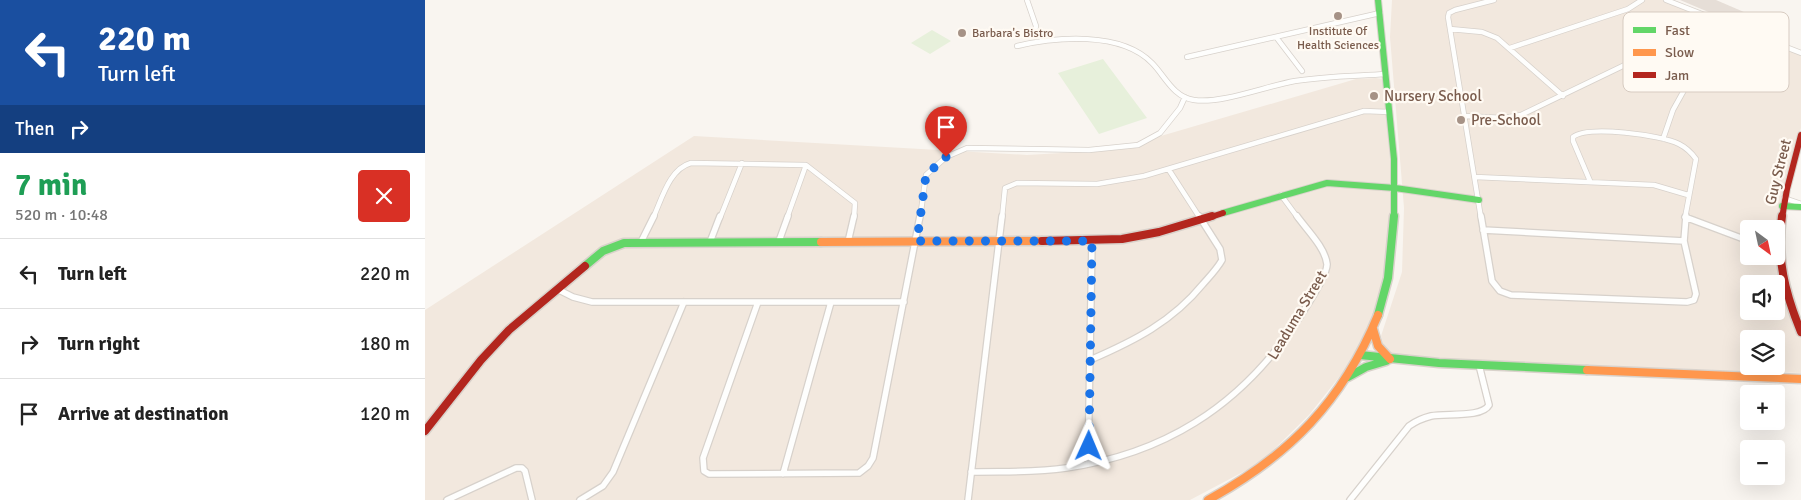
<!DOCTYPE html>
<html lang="en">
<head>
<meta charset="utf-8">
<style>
  body { margin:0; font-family:Signika,sans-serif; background:#f2f2f2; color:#222; height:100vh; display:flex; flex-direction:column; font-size:19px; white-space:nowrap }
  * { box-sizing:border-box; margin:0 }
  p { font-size:16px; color:#767676 }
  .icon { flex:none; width:28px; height:28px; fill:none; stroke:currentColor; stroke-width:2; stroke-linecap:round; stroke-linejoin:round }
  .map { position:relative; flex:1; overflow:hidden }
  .sheet { display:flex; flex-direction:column; background:#fff; width:425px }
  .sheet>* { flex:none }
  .guide { background:#1a4fa0; color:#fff; overflow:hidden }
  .needle { width:32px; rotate:147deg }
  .fabs { position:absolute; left:1315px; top:220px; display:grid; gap:10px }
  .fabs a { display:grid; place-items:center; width:45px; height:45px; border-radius:5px; background:#fff; box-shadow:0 5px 20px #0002; font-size:25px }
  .pin { position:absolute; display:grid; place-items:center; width:42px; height:42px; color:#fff; margin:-51px -21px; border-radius:50% 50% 50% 0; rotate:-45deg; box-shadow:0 0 5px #0007 }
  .pin .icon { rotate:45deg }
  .me { position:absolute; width:55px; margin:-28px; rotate:1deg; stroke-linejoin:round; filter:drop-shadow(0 0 4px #0008) }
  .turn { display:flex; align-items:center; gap:18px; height:105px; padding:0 15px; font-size:22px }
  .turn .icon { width:65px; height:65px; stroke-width:2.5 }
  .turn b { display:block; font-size:35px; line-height:42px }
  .then { display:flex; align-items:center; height:48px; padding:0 15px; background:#0003; gap:10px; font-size:19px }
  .round { display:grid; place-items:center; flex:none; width:52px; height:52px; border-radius:5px; background:#f2f2f2 }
  .overview { display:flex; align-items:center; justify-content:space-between; height:85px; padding:0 15px }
  h1 { font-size:30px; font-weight:700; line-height:38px; color:#1e9e55 }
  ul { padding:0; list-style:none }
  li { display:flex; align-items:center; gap:15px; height:70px; padding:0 15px; border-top:1px solid #e0e0e0 }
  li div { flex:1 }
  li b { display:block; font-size:19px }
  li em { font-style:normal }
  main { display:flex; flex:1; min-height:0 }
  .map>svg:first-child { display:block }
  .residential { fill:#f2e8de; fill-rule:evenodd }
  .green { fill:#e7f0db }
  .building { fill:#e6ded7 }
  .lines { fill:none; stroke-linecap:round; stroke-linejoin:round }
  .street-far1-casing { stroke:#d7d1cb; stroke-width:6 }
  .street-casing { stroke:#d7d1cb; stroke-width:8 }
  .fast-far1-casing { stroke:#d9d2cb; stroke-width:8 }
  .fast-casing { stroke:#d9d2cb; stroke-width:11 }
  .slow-casing { stroke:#d9d2cb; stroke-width:11 }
  .jam-far1-casing { stroke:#d9d2cb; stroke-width:8 }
  .jam-casing { stroke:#d9d2cb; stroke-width:11 }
  .street-far1 { stroke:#fefefd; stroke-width:4.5 }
  .street { stroke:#fefefd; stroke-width:5.5 }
  .fast-far1 { stroke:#63d668; stroke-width:6 }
  .fast { stroke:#63d668; stroke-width:8 }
  .slow { stroke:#ff974d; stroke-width:8 }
  .jam-far1 { stroke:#b3261e; stroke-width:6 }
  .jam { stroke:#b3261e; stroke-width:8 }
  .route { stroke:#1a73e8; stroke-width:9; stroke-dasharray:0 16.2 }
  .poi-dot { fill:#a69286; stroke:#fffaf3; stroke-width:2 }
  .labels { text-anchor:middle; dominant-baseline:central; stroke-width:4.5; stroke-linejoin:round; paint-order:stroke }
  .far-poi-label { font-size:12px; fill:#7a5c4d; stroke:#fffaf3 }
  .poi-label { font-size:15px; fill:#7a5c4d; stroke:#fffaf3; text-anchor:start }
  .street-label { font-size:15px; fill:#7a5c4d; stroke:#fffaf3 }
  .key { fill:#fffaf3; stroke:#d7cbc1; stroke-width:1 }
  .key-label { font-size:14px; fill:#7a5c4d }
</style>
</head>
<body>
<main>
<section class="sheet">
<div class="guide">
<div class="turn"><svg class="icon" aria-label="left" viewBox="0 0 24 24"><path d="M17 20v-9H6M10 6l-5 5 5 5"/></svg><div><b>220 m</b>Turn left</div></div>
<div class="then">Then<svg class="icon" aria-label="right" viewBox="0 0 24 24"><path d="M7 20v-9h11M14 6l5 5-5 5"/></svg></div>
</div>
<div class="overview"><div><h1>7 min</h1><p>520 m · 10:48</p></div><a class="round" style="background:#d93025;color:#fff"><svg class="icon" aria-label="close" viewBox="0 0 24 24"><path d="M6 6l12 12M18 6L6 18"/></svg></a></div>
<ul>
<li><svg class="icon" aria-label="left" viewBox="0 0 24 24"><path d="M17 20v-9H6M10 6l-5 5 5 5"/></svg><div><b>Turn left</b></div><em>220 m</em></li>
<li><svg class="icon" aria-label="right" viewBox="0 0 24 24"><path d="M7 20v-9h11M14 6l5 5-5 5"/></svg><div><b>Turn right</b></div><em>180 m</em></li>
<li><svg class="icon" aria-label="arrive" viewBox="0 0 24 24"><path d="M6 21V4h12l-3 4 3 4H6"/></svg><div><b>Arrive at destination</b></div><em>120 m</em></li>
</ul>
</section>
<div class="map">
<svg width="1376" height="500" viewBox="0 0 1376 500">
  <rect width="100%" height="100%" fill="#f9f5f0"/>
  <!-- residential -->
  <path class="residential" d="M967,0H1238L1376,55V128L1358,194L1351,240L1352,263L1369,318L1376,334V373L1072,362L961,354L956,336L977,272L979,208L965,37ZM1324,229H1351V256H1324ZM1324,284H1351V311H1324ZM1324,339H1351V366H1324Z
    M951,78L958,79L967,184L966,219L962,277L938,347L884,415L835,463L765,500H0V310L269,136L602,155L688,150L931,79Z"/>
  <!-- green -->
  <path class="green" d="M507,30L526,41L505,54L486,43Z
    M678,59L722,118L674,134L633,73Z"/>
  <!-- building -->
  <path class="building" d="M1255,0H1291L1326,15L1320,22L1315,20L1312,24Z"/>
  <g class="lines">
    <defs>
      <path id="street-far1" d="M602,0L611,26L610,31L616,34L617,40
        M1241,0L1376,53
        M1025,29L1057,32L1072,38L1138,96
        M851,37L877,71
        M592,46L597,45
        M592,46C631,37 696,31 727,63C740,76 748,97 769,100C797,104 841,86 870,81C900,76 931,76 961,74
        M1085,48L1203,9L1217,0
        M762,57L955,13
        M1039,116L1079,118L1096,115L1260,36L1284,17
        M1238,139L1248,110L1272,67
        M744,170L775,218
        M1050,177L1229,185L1263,195
        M1165,181L1148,141V137C1163,125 1236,135 1254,144C1262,148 1266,152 1271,159L1260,218
        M856,195L873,218
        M1359,198L1376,204
        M228,218C237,199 244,169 266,163L381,165L430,203L429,218
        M295,218L317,163
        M362,218L381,165
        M495,218L501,175L521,157L542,148L664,150L713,145L735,133L755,108L760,97
        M577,218L580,188L592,183L672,184L719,176L939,111L964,112
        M1056,218L1023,17L1024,13L1030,10L1069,0"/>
      <path id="street" d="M1056,216L1067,281L1075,291L1086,295L1262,302L1269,300L1271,294L1259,241L1261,216
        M1260,217L1324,241
        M1058,230L1259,241
        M354,241L363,216
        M216,242L229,216
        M285,242L295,216
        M423,242L429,216
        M132,289L148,297L167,302H479
        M333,302L278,458L279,471L284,474L434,473L443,466L448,458L495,216
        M665,360C709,341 747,322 778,284C785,276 792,269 797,260L795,249L774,216
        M663,464L667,241
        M546,472C577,471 609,473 641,468C738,454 812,408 868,327C876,315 903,276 902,264C900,247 881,229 872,216
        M358,474L406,302
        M22,500L91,468H97L100,471L107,500
        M155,500L178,486L188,472L259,302
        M543,500L577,216
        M925,500L984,426C991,421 998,418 1006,416C1021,413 1057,418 1064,405L1054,365"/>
      <path id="fast-far1" d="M953,0L969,159V218
        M1357,206L1376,207
        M798,213L902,183L970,188L1054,200"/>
      <path id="fast" d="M160,266L178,251L199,243L396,242
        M953,315L963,278L969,216
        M935,355L1014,363L1162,370
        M923,377L941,367L961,361"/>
      <path id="slow" d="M396,242L617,241
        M948,329L953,346L965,359
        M1162,370L1376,379
        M783,500C865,455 917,402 953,315"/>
      <path id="jam-far1" d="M783,218L798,213
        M1357,218L1362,189L1376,135"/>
      <path id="jam" d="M1357,216C1351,258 1360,293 1376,332
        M617,241L697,239L734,232L787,216
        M0,431L56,360L84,330L160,266"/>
    </defs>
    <!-- street-far1 casing -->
    <use href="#street-far1" class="street-far1-casing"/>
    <!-- street casing -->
    <use href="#street" class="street-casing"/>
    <!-- fast-far1 casing -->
    <use href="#fast-far1" class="fast-far1-casing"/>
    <!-- fast casing -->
    <use href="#fast" class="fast-casing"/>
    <!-- slow casing -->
    <use href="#slow" class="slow-casing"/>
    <!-- jam-far1 casing -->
    <use href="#jam-far1" class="jam-far1-casing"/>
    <!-- jam casing -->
    <use href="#jam" class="jam-casing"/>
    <!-- street-far1 -->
    <use href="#street-far1" class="street-far1"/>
    <!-- street -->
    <use href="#street" class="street"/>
    <!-- fast-far1 -->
    <use href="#fast-far1" class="fast-far1"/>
    <!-- fast -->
    <use href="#fast" class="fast"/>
    <!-- slow -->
    <use href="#slow" class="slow"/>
    <!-- jam-far1 -->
    <use href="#jam-far1" class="jam-far1"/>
    <!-- jam -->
    <use href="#jam" class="jam"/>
  </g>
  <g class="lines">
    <!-- route -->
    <path class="route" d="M521,157L501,175L492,241H667L664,446"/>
  </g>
  <!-- markers -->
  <g class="poi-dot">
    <circle cx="913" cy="16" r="5"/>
    <circle cx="537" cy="33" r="5"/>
    <circle cx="949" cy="96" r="5"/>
    <circle cx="1036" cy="120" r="5"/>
  </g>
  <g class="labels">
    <!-- far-poi labels -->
    <g class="far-poi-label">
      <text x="913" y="31">Institute Of<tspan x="913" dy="14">Health Sciences</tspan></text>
      <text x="547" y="33" text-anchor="start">Barbara's Bistro</text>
    </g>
    <!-- poi labels -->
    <g class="poi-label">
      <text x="959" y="96">Nursery School</text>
      <text x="1046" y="120">Pre-School</text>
    </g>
    <!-- street labels -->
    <g class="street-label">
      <text transform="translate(1353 172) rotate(-76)">Guy Street</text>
      <text transform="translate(872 315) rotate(-59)">Leaduma Street</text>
    </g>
  </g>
  <!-- legend -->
  <rect x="1198" y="12" width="166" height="80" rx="8" class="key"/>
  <rect x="1208" y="27" width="23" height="6" fill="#63d668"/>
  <rect x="1208" y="49" width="23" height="7" fill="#ff974d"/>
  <rect x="1208" y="72" width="23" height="6" fill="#b3261e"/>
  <g class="key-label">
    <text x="1240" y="35">Fast</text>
    <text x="1240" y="57">Slow</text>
    <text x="1240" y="80">Jam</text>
  </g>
</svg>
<div class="fabs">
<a><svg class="needle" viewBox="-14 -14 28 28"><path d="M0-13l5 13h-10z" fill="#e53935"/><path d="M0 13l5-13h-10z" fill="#767676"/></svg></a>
<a><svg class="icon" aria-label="sound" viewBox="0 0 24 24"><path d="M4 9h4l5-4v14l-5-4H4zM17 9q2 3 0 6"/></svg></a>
<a><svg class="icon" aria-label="layers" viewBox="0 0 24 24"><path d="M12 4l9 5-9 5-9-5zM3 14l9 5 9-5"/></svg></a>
<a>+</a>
<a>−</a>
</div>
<div class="pin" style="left:521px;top:157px;background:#d93025"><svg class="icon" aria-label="arrive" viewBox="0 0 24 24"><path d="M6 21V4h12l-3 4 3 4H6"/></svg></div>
<svg class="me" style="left:664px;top:446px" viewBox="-20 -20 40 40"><path d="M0-17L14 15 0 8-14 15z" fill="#1a73e8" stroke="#fff" stroke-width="4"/></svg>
</div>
</main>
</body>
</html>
